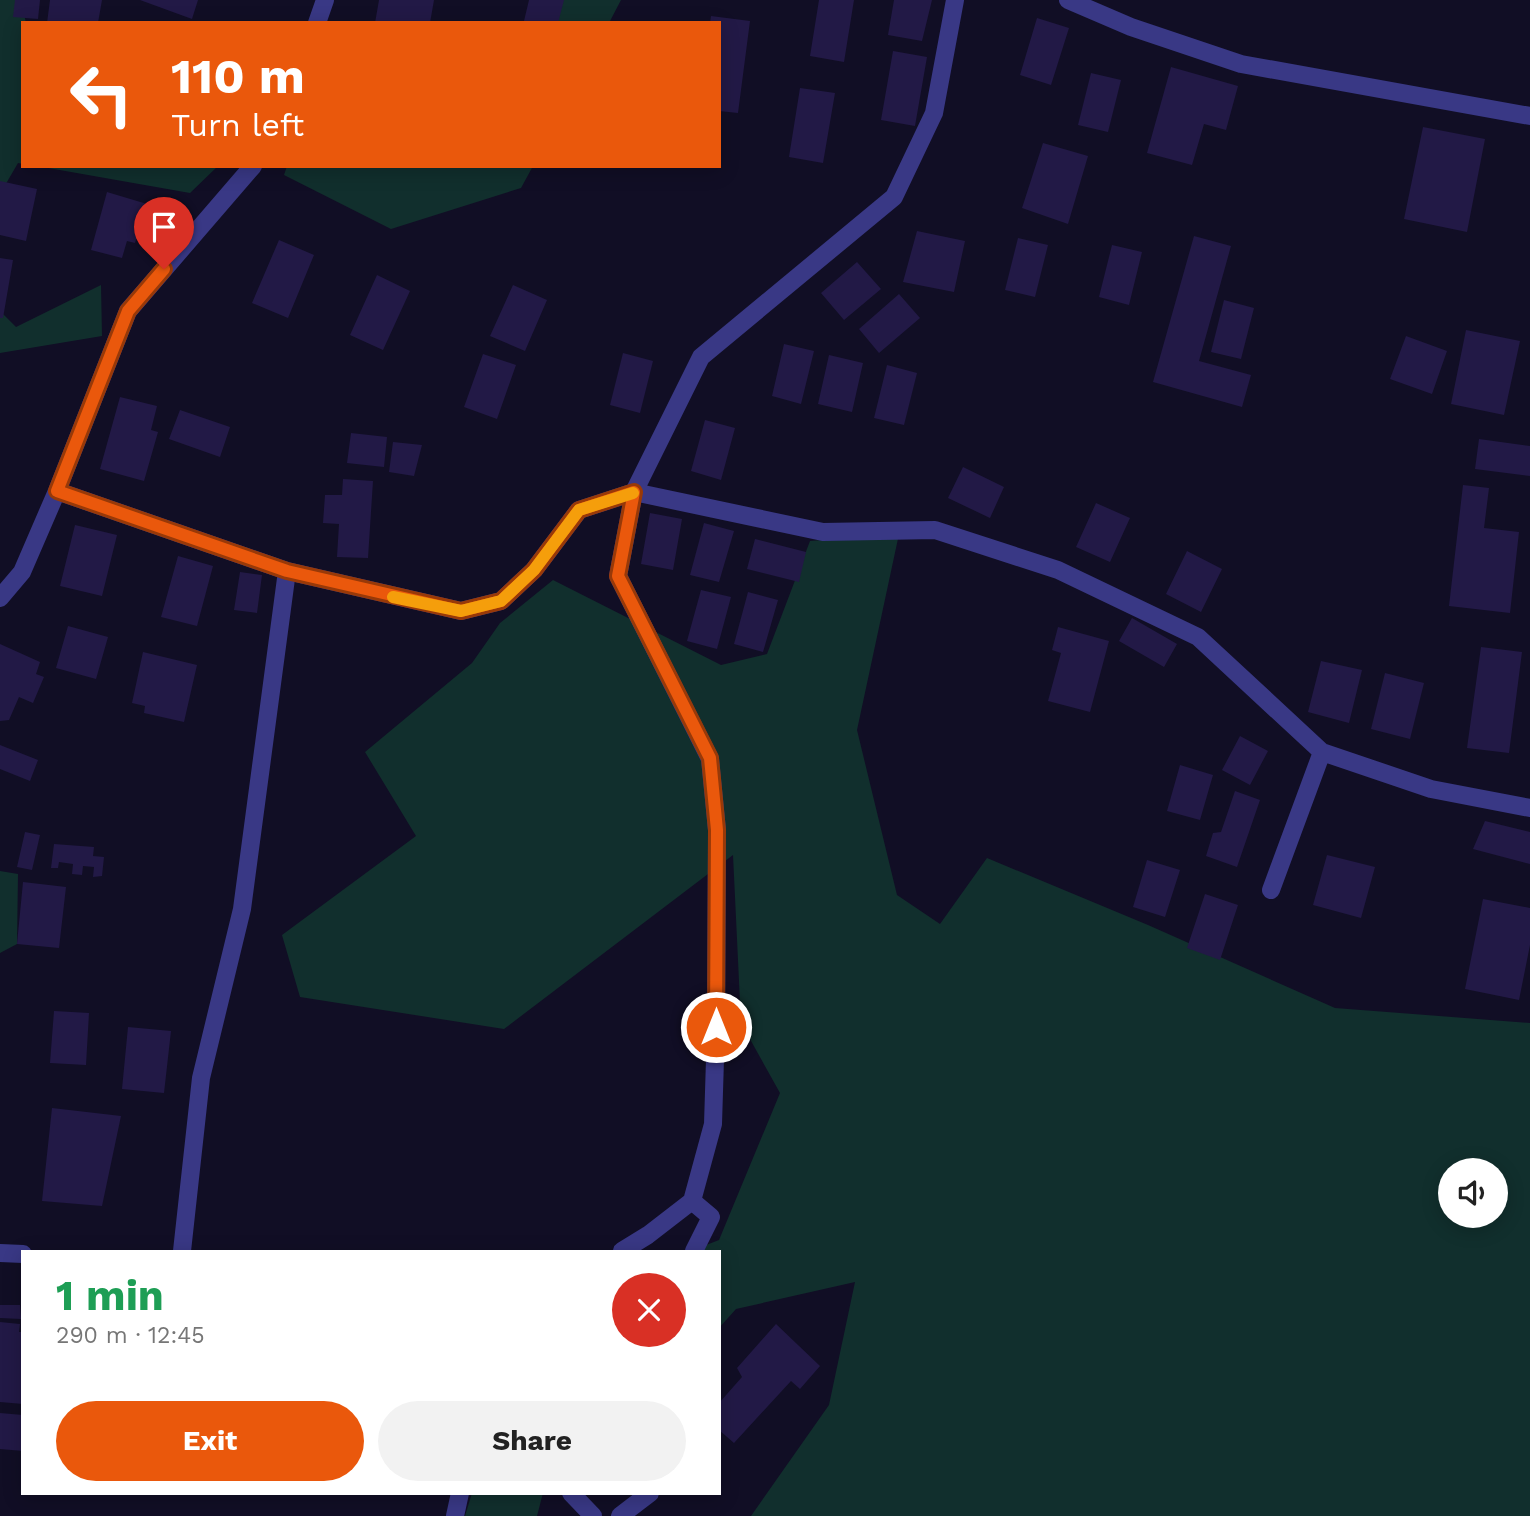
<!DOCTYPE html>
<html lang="en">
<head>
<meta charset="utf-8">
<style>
  body { margin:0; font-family:"Work Sans",sans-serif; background:#f2f2f2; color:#222; height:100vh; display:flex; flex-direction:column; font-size:26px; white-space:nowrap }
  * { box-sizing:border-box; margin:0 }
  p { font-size:23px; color:#767676 }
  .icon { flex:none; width:38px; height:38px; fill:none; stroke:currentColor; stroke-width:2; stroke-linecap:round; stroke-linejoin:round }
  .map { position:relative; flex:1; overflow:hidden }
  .drawer { position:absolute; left:21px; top:1250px; width:700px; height:245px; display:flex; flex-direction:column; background:#fff; border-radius:0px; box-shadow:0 4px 18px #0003 }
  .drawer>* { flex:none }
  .hud { position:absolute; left:21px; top:21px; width:700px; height:147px; border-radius:0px; box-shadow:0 4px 18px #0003; background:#ea580c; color:#fff; overflow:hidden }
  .controls { position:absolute; left:1438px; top:1158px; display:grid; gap:14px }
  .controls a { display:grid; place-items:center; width:70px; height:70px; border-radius:50%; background:#fff; box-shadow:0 4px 18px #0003; font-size:35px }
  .pin { position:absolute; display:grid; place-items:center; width:60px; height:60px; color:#fff; margin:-72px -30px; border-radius:50% 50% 50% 0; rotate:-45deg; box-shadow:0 0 7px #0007 }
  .pin .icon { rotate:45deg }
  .me { position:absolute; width:77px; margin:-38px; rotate:0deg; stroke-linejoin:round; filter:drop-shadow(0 0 5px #0008) }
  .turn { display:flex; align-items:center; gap:24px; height:147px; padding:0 35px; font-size:32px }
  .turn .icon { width:91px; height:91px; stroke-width:2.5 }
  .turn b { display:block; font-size:49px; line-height:60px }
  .round { display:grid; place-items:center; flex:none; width:74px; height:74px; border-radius:37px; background:#f2f2f2 }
  .head { display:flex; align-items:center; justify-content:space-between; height:119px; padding:0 35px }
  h1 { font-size:42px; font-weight:700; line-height:52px; color:#1e9e55 }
  .button { display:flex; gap:14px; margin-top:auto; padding:14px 35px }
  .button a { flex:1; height:80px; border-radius:42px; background:#ea580c; color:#fff; font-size:28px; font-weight:700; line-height:80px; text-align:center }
  .button a+a { background:#f2f2f2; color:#222 }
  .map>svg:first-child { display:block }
  .green { fill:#112f2d; fill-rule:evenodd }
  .building { fill:#221946 }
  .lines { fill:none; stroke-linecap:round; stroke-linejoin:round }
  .minor { stroke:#393885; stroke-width:18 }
  .route-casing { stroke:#983908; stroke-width:18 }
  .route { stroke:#ea580c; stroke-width:12 }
  .slow { stroke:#f59e0b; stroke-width:12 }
</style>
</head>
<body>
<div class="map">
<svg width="1530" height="1516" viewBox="0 0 1530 1516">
  <rect width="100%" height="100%" fill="#110e25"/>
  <!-- green -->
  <path class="green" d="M0,0H21L26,23H23V164L18,163L0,194Z
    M560,0H621L609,23H537Z
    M37,166H218L190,193Z
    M287,166H533L521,188L391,229L284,175Z
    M101,285L102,336L0,353V311L16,327Z
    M899,534L857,730L897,895L940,924L987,858L1148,925L1335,1008L1530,1023V1516H751L829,1405L855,1282L736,1309L719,1328V1251H695L696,1249L719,1240L780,1093L741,1023L733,855L504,1029L300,997L282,935L416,836L365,752L472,663L500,623L553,580L721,665L767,654L810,541ZM1451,1171H1496V1216H1451Z
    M0,871L18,874L17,944L0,953Z
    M472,1493H543L537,1516H465Z"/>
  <!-- building -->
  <path class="building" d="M15,0H40L38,19L13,17Z
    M50,0H102L98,23H47Z
    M140,0H198L192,19Z
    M379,0H434L430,23H375Z
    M529,0H564L558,23L524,21Z
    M819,0H854L844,62L810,56Z
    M894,0H932L922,41L888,35Z
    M711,16L750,21L738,113L719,111V23H710Z
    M1037,18L1069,28L1051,85L1020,75Z
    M893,51L927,57L915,126L881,120Z
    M1171,67L1238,86L1226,130L1204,124L1192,165L1147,153Z
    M1091,73L1121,80L1108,132L1078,125Z
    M800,88L835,93L823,163L789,157Z
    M1423,127L1485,139L1467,232L1404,219Z
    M1043,143L1088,156L1068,224L1022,208Z
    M0,181L37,189L26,241L0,235Z
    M107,192L147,204L135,243L127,241L122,258L91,250Z
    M917,231L965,241L954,292L903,282Z
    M1194,236L1231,246L1199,361L1251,375L1242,407L1153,382Z
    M1018,238L1048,245L1035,297L1005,290Z
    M279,240L314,255L288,318L252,303Z
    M1112,245L1142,252L1129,305L1099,297Z
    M0,258L13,260L3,318H0Z
    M857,262L881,289L844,320L821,293Z
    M377,275L410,291L383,350L350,335Z
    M513,285L547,300L525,351L490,336Z
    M899,294L920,318L879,353L859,329Z
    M1224,300L1254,308L1241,359L1211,352Z
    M1466,330L1520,341L1504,415L1451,404Z
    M1406,336L1447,351L1432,394L1390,379Z
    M784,344L814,351L801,404L772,396Z
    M623,353L653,361L640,413L610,405Z
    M483,354L516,365L497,419L464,407Z
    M829,355L863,363L852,412L818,404Z
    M887,365L917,373L904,425L874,418Z
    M120,397L157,406L151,430L158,432L144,481L100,469Z
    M180,410L230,427L220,457L169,439Z
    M705,420L735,428L721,480L691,471Z
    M351,433L387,437L384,467L347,463Z
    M1479,439L1530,446V476L1475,469Z
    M393,442L422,445L414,476L389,472Z
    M963,467L1004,487L990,518L948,498Z
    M343,479L373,481L368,558L337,557L339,524L323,523L325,495H342Z
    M1463,485L1489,488L1484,528L1519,532L1510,613L1449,606Z
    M1096,503L1130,518L1110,562L1076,547Z
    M650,513L682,519L673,570L641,564Z
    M704,523L734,531L719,582L690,575Z
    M75,525L117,535L102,596L60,586Z
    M755,539L806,552L799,582L747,569Z
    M1187,551L1222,569L1201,612L1166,594Z
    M178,556L213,566L197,626L161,617Z
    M240,572L262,575L257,613L234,610Z
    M701,590L731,597L717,649L687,641Z
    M748,592L778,600L763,652L734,644Z
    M1132,618L1177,644L1164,667L1119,641Z
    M68,626L108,637L96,679L56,668Z
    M1058,627L1109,641L1090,712L1048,701L1061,653L1052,650Z
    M0,644L40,662L36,674L44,677L33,703L19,697L9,720L0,721Z
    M1481,647L1522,652L1509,753L1467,748Z
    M143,652L197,665L184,722L144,713L145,706L132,703Z
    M1321,661L1362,670L1349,723L1308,712Z
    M1385,673L1424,683L1410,739L1371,729Z
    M1240,736L1268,751L1250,785L1222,770Z
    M0,745L38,760L30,781L0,769Z
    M1180,765L1213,775L1200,820L1167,811Z
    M1235,791L1260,800L1237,867L1206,856L1213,833L1221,832Z
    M1485,821L1530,832V864L1473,849Z
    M25,832L40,835L32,870L17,867Z
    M54,844L94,847L93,856L104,857L102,876L93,877L94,867L83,866L82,875L72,874L73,864L59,862L58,868H51Z
    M1327,855L1375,867L1361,918L1313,905Z
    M1147,860L1180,870L1165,917L1133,907Z
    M23,882L66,887L59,948L17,944Z
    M1205,894L1238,905L1220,960L1187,948Z
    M1483,899L1530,908V945L1519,1000L1465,989Z
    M54,1011L89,1013L86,1065L50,1063Z
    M128,1027L171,1031L164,1093L122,1089Z
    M52,1108L121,1116L102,1206L42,1201Z
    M0,1305H20L21,1319L0,1318Z
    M0,1322L20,1324L19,1332H23V1404L0,1402Z
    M776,1324L820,1366L800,1389L791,1381L734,1443L719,1430V1403L742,1377L737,1368Z
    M0,1413L23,1415V1451L0,1449Z"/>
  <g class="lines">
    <!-- minor -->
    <path class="minor" d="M1068,0L1131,27L1241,64L1530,116
      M317,23L325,0
      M57,491L287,571L461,611L501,601L534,570L579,510L634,492L823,532L935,530L1058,570L1198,637L1322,752L1431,789L1530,808
      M0,598L22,572L57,491L128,311L253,166
      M1271,890L1322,752
      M692,1201L711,1217L694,1251
      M182,1251L201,1078L242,909L287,571
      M622,1251L648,1235L692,1201L713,1124L716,1027L717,830L710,759L618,576L634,492L701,357L894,197L934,113L955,0
      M0,1253L23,1254
      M571,1493L593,1516
      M455,1516L460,1493
      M620,1516L650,1493"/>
  </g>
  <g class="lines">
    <defs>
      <path id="route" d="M164,269L128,311L57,491L287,571L461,611L501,601L534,570L579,510L634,492L618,576L710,758L717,830L716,1027"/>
    </defs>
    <!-- route casing -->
    <use href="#route" class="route-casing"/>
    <!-- route -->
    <use href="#route" class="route"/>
    <!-- slow -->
    <path class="slow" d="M393,597L461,611L501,601L534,570L579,510L633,493"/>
  </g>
</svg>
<div class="controls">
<a><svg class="icon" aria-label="sound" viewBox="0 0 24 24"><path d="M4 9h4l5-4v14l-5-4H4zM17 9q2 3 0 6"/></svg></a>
</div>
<div class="pin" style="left:164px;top:269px;background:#d93025"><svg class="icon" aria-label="arrive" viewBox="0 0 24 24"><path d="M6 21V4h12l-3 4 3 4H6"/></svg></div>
<svg class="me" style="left:716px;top:1027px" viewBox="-20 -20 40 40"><circle r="17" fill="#ea580c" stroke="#fff" stroke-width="3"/><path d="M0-11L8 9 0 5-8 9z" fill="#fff"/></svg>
<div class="hud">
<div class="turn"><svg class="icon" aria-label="left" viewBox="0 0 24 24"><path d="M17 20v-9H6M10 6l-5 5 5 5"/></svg><div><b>110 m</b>Turn left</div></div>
</div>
<section class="drawer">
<div class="head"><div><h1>1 min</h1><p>290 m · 12:45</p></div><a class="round" style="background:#d93025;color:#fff"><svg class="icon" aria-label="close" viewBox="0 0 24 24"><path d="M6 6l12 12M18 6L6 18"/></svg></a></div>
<div class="button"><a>Exit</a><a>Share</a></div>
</section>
</div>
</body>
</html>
